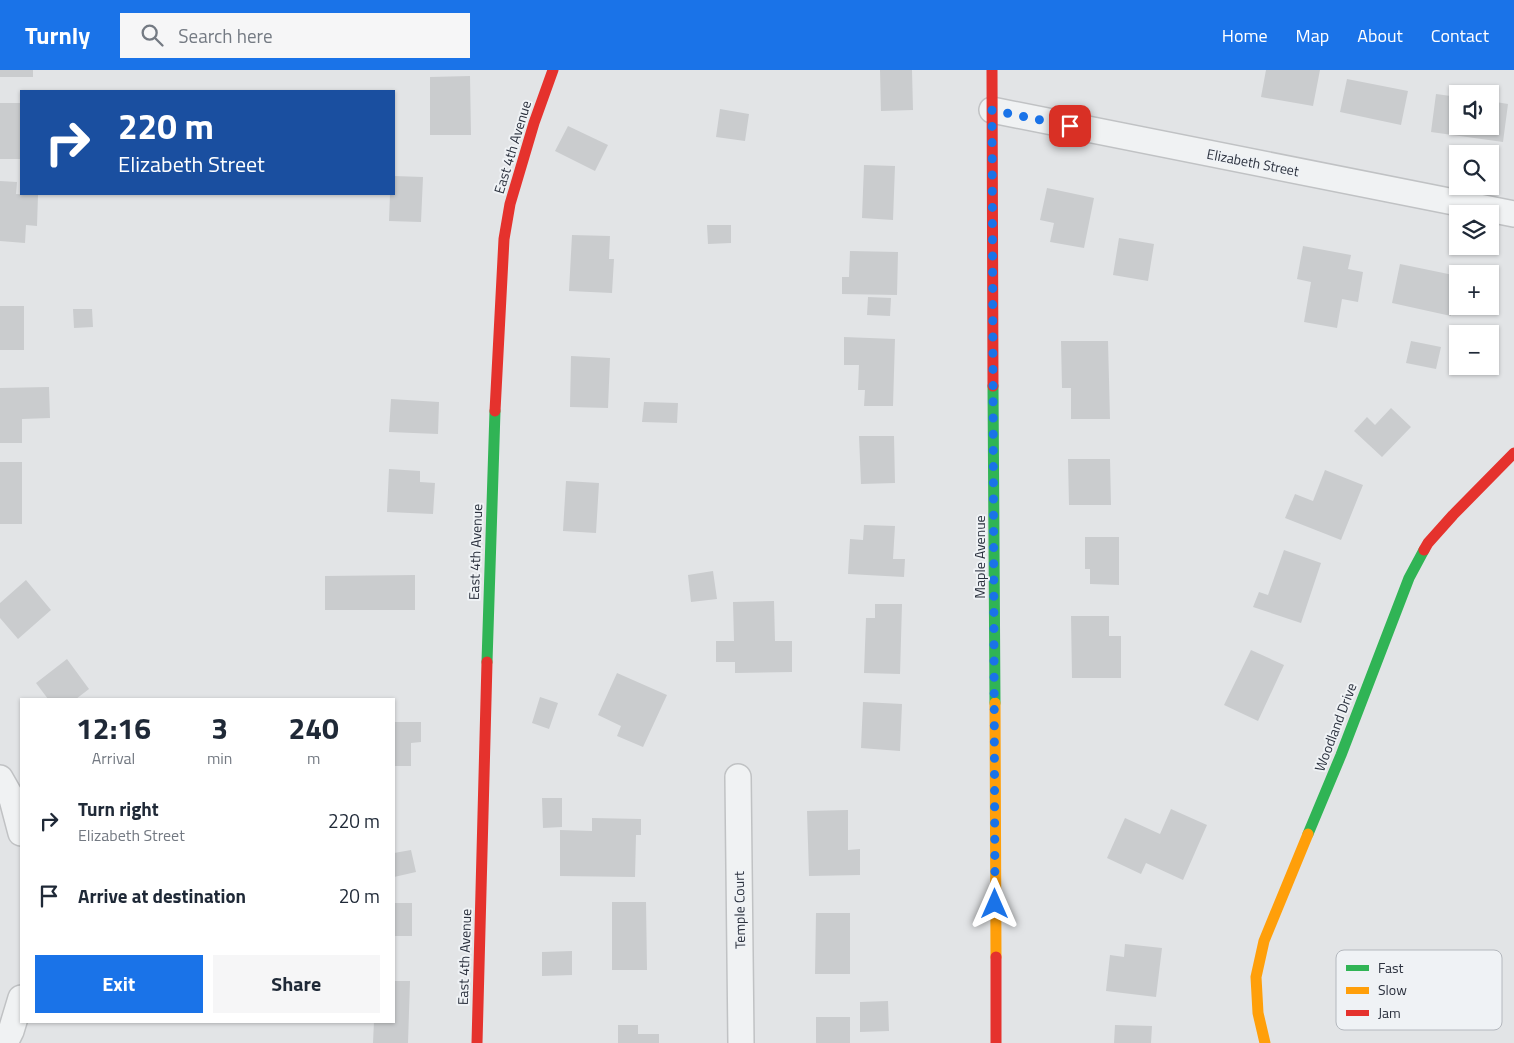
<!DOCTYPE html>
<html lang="en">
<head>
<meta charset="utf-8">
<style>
  body { margin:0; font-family:"Titillium Web",sans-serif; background:#f6f6f7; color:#1f2937; height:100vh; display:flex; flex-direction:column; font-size:19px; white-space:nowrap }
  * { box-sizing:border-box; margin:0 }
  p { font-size:16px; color:#747a83 }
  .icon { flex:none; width:28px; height:28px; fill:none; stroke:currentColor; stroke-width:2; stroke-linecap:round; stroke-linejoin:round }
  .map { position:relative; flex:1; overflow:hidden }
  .drawer { position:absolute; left:20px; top:628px; width:375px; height:325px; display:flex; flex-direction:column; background:#fff; border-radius:0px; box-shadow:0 1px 4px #0004 }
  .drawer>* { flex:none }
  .guide { position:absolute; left:20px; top:20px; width:375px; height:105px; border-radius:0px; box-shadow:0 1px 4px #0004; background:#1a4fa0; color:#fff; overflow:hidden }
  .fabs { position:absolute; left:1449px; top:15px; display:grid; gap:10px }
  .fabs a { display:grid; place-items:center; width:50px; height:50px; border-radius:0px; background:#fff; box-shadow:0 1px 4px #0004; font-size:25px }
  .pin { position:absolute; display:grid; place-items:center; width:42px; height:42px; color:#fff; margin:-21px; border-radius:10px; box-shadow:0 2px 8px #0006 }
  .me { position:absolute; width:55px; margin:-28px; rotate:0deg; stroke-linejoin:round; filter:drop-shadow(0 0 4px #0008) }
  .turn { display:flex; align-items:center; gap:18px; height:105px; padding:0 15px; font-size:22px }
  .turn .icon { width:65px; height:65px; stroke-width:2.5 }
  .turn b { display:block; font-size:35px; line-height:42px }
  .eta { display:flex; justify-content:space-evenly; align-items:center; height:85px; text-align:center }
  .eta b { font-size:30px; font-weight:700; line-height:35px }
  .action { display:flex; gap:10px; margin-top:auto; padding:10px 15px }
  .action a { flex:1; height:58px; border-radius:0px; background:#1a73e8; color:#fff; font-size:20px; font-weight:700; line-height:58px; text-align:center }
  .action a+a { background:#f6f6f7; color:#1f2937 }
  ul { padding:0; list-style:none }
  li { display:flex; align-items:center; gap:15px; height:75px; padding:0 15px }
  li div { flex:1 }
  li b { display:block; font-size:19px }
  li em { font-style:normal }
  header { display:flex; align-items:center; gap:30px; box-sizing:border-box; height:70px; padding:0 25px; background:#1a73e8; color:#fff }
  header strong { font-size:24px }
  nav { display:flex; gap:28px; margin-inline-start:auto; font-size:18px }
  .search { width:350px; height:45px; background:#f6f6f7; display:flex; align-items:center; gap:12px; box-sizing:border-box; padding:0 18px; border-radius:0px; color:#747a83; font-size:19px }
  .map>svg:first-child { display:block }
  .building { fill:#caccce }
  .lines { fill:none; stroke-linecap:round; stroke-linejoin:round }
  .street-casing { stroke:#c0c2c4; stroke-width:28 }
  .street { stroke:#f0f2f3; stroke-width:25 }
  .fast { stroke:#30b455; stroke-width:11 }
  .slow { stroke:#ff9f0a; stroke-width:11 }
  .jam { stroke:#e5322d; stroke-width:11 }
  .route { stroke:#1a73e8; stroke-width:9; stroke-dasharray:0 16.2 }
  .labels { text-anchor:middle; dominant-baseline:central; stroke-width:4; stroke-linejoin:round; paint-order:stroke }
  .street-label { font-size:14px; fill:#2a303d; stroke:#eff2f5 }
  .key { fill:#eff2f5; stroke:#b4b8be; stroke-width:1 }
  .key-label { font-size:14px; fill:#2a303d }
</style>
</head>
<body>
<header>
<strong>Turnly</strong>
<div class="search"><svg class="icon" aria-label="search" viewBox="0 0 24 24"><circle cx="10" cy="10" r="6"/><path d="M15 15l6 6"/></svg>Search here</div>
<nav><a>Home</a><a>Map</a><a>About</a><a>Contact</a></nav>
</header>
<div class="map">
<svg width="1514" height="973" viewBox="0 0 1514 973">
  <rect width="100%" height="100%" fill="#e2e4e6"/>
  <!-- building -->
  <path class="building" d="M0,0H33V7H0Z
    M880,0H912L913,40L881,41Z
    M1266,0H1320L1313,36L1261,27Z
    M470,6L471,65H430V7Z
    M1347,9L1408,21L1401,55L1340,42Z
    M1436,24L1458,27V56H1490V31L1508,34L1503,72L1431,62Z
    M0,33H21V89H0Z
    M720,39L749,44L745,71L716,67Z
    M568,56L608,75L595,101L555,81Z
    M864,95L895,96L893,150L862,148Z
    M394,106L423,107L421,152L389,151L390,124H394Z
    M0,111L17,112L16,124L38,125L37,156L26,155L25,173L0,171Z
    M1047,118L1094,128L1084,178L1050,172L1054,153L1040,150Z
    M707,155H731V173L708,174Z
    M572,165L610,166L609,189H614L612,223L569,221Z
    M1119,168L1154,174L1148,211L1113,205Z
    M1303,176L1351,185L1348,199L1363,202L1358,232L1342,229L1337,258L1304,252L1311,212L1297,209Z
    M850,181L898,182L897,225L842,224V207H849Z
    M1400,194L1458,206L1451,246L1392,233Z
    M868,227L891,228L890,246L867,245Z
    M0,236H24V280H0Z
    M73,239H92L93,257L74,258Z
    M844,267L895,269L893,336H864L865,320H858L859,295H844Z
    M1061,271H1108L1110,349H1071V318H1062Z
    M1411,271L1441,277L1436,299L1406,293Z
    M571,286L610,288L608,338L570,337Z
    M49,317L50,348L22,349V373H0V318Z
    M391,329L439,332L438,364L389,362Z
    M644,332L678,333L677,353L642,352Z
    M1391,338L1411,357L1382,387L1354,361L1367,347L1375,355Z
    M859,366H894L895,413L861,414Z
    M1068,389H1110L1111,435H1069Z
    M0,392H22V454H0Z
    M389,399L420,401V412L435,413L433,444L387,442Z
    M1325,400L1363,415L1341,470L1285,448L1295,424L1313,431Z
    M566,411L599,413L596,463L563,461Z
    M864,455L895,456L893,489H905L904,507L848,504L850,469L863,470Z
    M1085,467H1119V515L1090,514V499H1085Z
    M1284,480L1321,493L1301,553L1253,537L1259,522L1268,525Z
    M713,501L717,529L691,532L688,505Z
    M415,505V540H325V506Z
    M26,510L51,540L18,569L0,548V533Z
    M774,531L775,571H792V602L735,603V592H716V571H734L733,532Z
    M875,534H902L900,604L864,603L866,548H875Z
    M1071,546H1109V566H1121V608H1072Z
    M1251,580L1284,595L1258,651L1224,635Z
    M67,589L89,619L76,629H48L36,613Z
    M617,603L667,625L643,677L617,666L621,656L598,645Z
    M540,627L558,633L549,659L532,653Z
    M863,632L902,634L900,681L861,678Z
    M394,652H421V672L411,673V696H394Z
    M542,728H562V757L543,758Z
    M1171,739L1207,755L1183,810L1146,793L1141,804L1107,788L1125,748L1160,764Z
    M848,740V780L860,779V805L809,806L807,741Z
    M592,748L641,749V765H636L635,807L560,806V760L592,761Z
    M411,780L416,802L394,807V783Z
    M612,832H646L647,900H612Z
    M394,833H412V866H394Z
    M816,843H850V904H815Z
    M1125,874L1162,878L1156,927L1106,921L1110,885L1124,887Z
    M572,881V905L542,906V882Z
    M394,911H410L408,973H373L374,951H394Z
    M888,931L889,961L860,962V932Z
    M816,947H850V973H816Z
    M618,955H638V964H659V973H618Z
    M1115,955L1152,956L1151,973H1114Z"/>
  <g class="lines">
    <defs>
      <path id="street" d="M992,40L1514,144
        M738,707L741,973
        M0,708L12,729L21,763
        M5,973L11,961L21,928"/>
    </defs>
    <!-- street casing -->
    <use href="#street" class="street-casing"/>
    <!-- street -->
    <use href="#street" class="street"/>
    <!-- fast -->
    <path class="fast" d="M993,316L995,633
      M487,592L495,341
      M1308,764L1341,685L1409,508L1424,480"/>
    <!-- slow -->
    <path class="slow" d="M995,633L996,887
      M1265,973L1258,943L1256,907L1264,871L1308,764"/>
    <!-- jam -->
    <path class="jam" d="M992,0L993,316
      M495,341L504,169L510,134L534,53L553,0
      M1424,480L1428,473L1453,445L1514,383
      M996,887V973
      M477,973L487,592"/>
  </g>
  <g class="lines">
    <!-- route -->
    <path class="route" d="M995,834L992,40L1070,56"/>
  </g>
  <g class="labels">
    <!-- street labels -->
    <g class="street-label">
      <text transform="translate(512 77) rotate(-73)">East 4th Avenue</text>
      <text transform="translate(1253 92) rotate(11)">Elizabeth Street</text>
      <text transform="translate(475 482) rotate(-88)">East 4th Avenue</text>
      <text transform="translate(979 487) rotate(-90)">Maple Avenue</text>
      <text transform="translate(1335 657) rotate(-69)">Woodland Drive</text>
      <text transform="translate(739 840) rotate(-91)">Temple Court</text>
      <text transform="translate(464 887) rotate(-88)">East 4th Avenue</text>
    </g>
  </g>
  <!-- legend -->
  <rect x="1336" y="880" width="166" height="80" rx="8" class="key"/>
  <rect x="1346" y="895" width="23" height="6" fill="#30b455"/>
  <rect x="1346" y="917" width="23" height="7" fill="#ff9f0a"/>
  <rect x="1346" y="940" width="23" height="6" fill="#e5322d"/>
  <g class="key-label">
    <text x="1378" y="903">Fast</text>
    <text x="1378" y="925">Slow</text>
    <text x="1378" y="948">Jam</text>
  </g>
</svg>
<div class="fabs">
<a><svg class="icon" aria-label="sound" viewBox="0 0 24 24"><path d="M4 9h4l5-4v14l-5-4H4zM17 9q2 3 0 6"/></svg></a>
<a><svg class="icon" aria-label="search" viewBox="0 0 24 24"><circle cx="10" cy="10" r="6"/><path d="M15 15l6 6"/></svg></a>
<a><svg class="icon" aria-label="layers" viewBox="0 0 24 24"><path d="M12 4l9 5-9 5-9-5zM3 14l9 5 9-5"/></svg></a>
<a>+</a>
<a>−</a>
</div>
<div class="pin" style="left:1070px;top:56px;background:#d93025"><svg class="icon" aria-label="arrive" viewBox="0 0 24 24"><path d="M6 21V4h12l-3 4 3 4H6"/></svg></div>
<svg class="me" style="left:995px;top:834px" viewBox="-20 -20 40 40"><path d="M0-17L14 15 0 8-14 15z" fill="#1a73e8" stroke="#fff" stroke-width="4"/></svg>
<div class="guide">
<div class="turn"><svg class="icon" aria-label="right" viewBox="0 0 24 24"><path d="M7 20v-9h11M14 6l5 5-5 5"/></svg><div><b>220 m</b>Elizabeth Street</div></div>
</div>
<section class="drawer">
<div class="eta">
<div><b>12:16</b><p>Arrival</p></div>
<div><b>3</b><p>min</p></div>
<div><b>240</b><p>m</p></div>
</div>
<ul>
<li><svg class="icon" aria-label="right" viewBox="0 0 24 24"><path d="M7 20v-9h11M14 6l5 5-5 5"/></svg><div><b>Turn right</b><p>Elizabeth Street</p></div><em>220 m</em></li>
<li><svg class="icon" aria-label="arrive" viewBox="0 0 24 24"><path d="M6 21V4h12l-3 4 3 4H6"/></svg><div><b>Arrive at destination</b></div><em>20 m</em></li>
</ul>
<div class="action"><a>Exit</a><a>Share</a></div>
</section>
</div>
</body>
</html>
